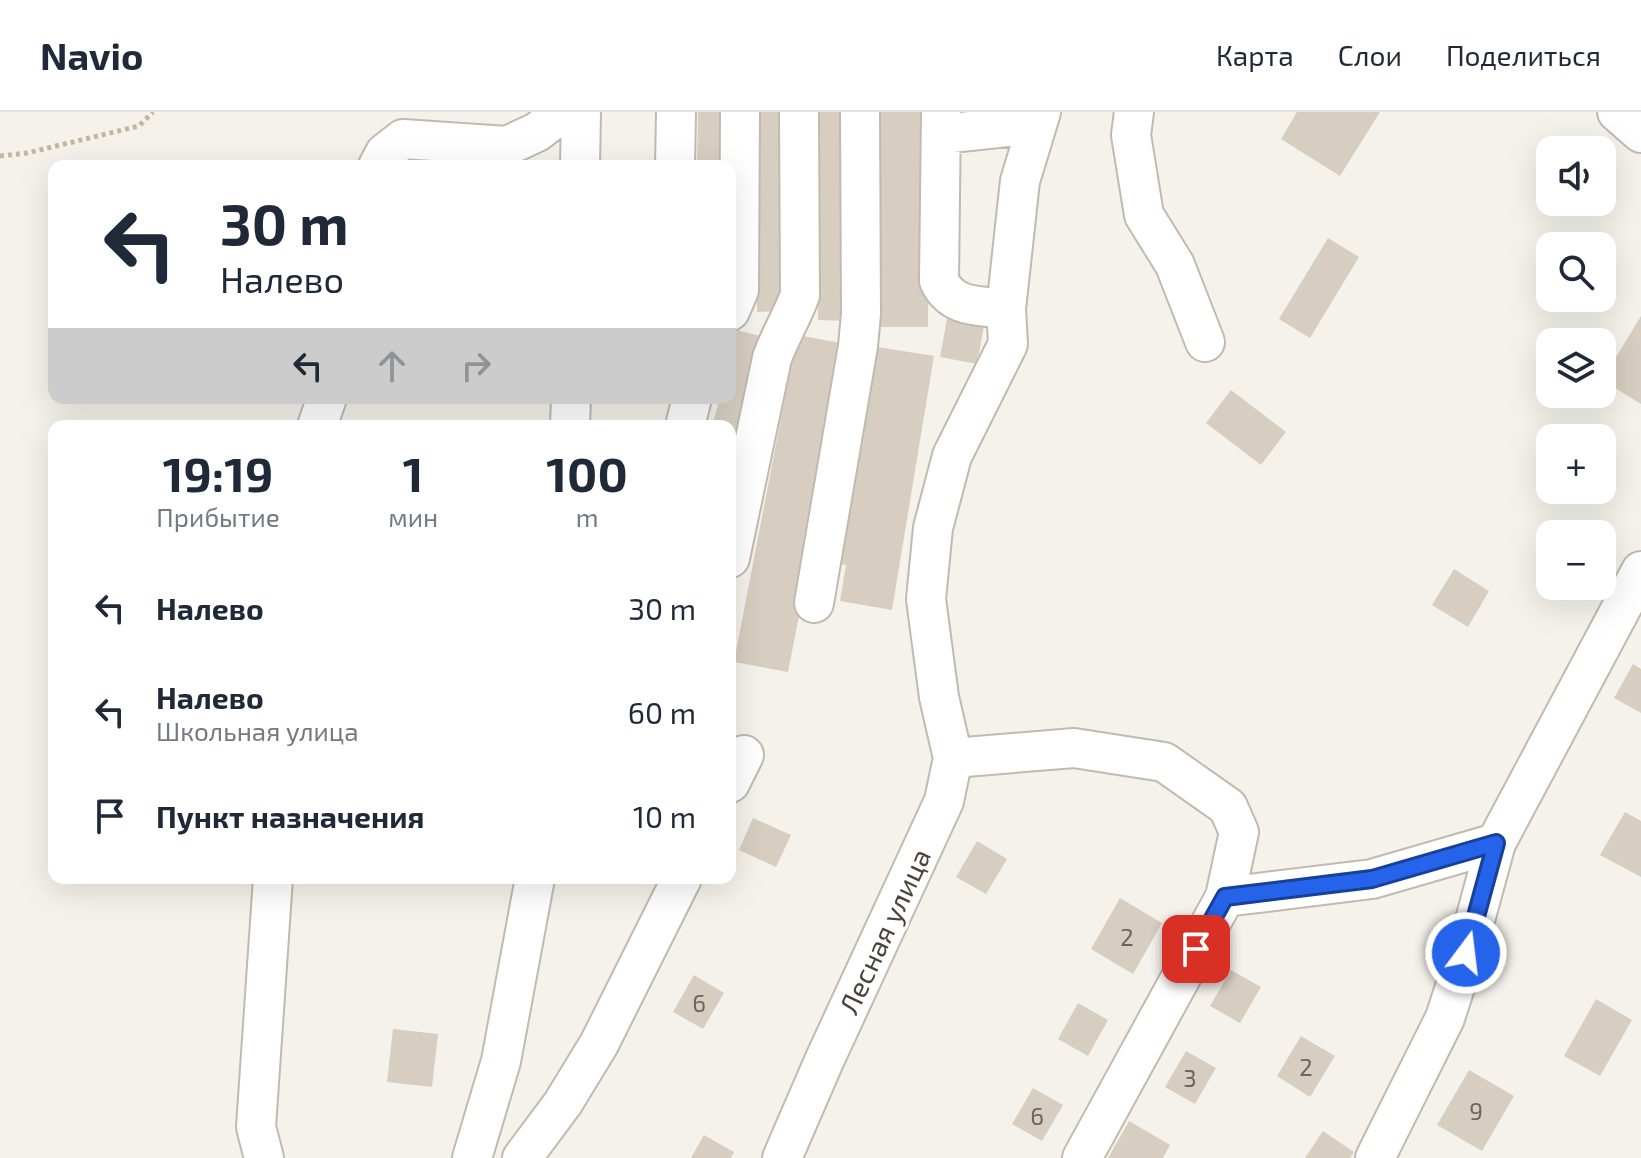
<!DOCTYPE html>
<html lang="ru">
<head>
<meta charset="utf-8">
<style>
  body { margin:0; font-family:"Exo 2",sans-serif; background:#f6f6f7; color:#1f2937; height:100vh; display:flex; flex-direction:column; font-size:30px; white-space:nowrap }
  * { box-sizing:border-box; margin:0 }
  p { font-size:26px; color:#747a83 }
  .icon { flex:none; width:44px; height:44px; fill:none; stroke:currentColor; stroke-width:2; stroke-linecap:round; stroke-linejoin:round }
  .map { position:relative; flex:1; overflow:hidden }
  .details { position:absolute; left:48px; top:308px; width:688px; height:464px; display:flex; flex-direction:column; background:#fff; border-radius:16px; box-shadow:0 8px 32px #0002 }
  .details>* { flex:none }
  .top-card { position:absolute; left:48px; top:48px; width:688px; height:244px; border-radius:16px; box-shadow:0 8px 32px #0002; background:#fff; color:#1f2937; overflow:hidden }
  .fabs { position:absolute; left:1536px; top:24px; display:grid; gap:16px }
  .fabs a { display:grid; place-items:center; width:80px; height:80px; border-radius:16px; background:#fff; box-shadow:0 8px 32px #0002; font-size:40px }
  .pin { position:absolute; display:grid; place-items:center; width:68px; height:68px; color:#fff; margin:-34px; border-radius:16px; box-shadow:0 4px 12px #0006 }
  .me { position:absolute; width:88px; margin:-44px; rotate:15deg; stroke-linejoin:round; filter:drop-shadow(0 0 6px #0008) }
  .turn { display:flex; align-items:center; gap:28px; height:168px; padding:0 40px; font-size:36px }
  .turn .icon { width:104px; height:104px; stroke-width:2.5 }
  .turn b { display:block; font-size:56px; line-height:68px }
  .lanes { display:flex; align-items:center; height:76px; padding:0 40px; background:#0003; justify-content:center; gap:40px; direction:ltr }
  .lanes .off { opacity:.35 }
  .eta { display:flex; justify-content:space-evenly; align-items:center; height:136px; text-align:center }
  .eta b { font-size:48px; font-weight:700; line-height:56px }
  ul { padding:0; list-style:none }
  li { display:flex; align-items:center; gap:24px; height:104px; padding:0 40px }
  li div { flex:1 }
  li b { display:block; font-size:30px }
  li em { font-style:normal }
  header { display:flex; align-items:center; gap:48px; box-sizing:border-box; height:112px; padding:0 40px; background:#fff; border-bottom:2px solid #e0e1e3 }
  header strong { font-size:38px }
  nav { display:flex; gap:44px; margin-inline-start:auto; font-size:28px }
  .map>svg:first-child { display:block }
  .building { fill:#d7cec1 }
  .lines { fill:none; stroke-linecap:round; stroke-linejoin:round }
  .minor-casing { stroke:#c1baae; stroke-width:42 }
  .path { stroke:#c3b69f; stroke-width:5; stroke-dasharray:4 4; stroke-linecap:butt }
  .minor { stroke:#fff; stroke-width:38 }
  .route-casing { stroke:#184099; stroke-width:20 }
  .route { stroke:#2563eb; stroke-width:14 }
  .labels { text-anchor:middle; dominant-baseline:central; stroke-width:6; stroke-linejoin:round; paint-order:stroke }
  .number-label { font-size:24px; fill:#6d665b }
  .street-label { font-size:28px; fill:#4a4339; stroke:#fff }
</style>
</head>
<body>
<header>
<strong>Navio</strong>
<nav><a>Карта</a><a>Слои</a><a>Поделиться</a></nav>
</header>
<div class="map">
<svg width="1641" height="1046" viewBox="0 0 1641 1046">
  <rect width="100%" height="100%" fill="#f5f2eb"/>
  <!-- building -->
  <path class="building" d="M698,0H726L725,54H697Z
    M757,0H789V199L757,200Z
    M819,0H850L849,209L818,208Z
    M872,0H930L928,215H869Z
    M1297,0H1380L1340,64L1281,27Z
    M1328,126L1359,145L1310,226L1279,207Z
    M1641,204V292L1602,268Z
    M947,207L984,214L977,252L940,245Z
    M737,218L768,226L730,369V314H712L720,286H730V246Z
    M797,223L852,233L788,560L734,550Z
    M871,234L934,244L892,498L840,489L846,453L835,451Z
    M1231,278L1286,320L1261,353L1206,311Z
    M458,286H531V292L458,288Z
    M1454,457L1489,479L1468,515L1432,493Z
    M1633,552L1641,557V601L1614,586Z
    M1625,700L1641,709V765L1600,743Z
    M753,706L791,723L776,755L739,738Z
    M977,729L1007,747L986,782L956,765Z
    M1120,786L1162,811L1133,862L1091,837Z
    M1231,858L1261,875L1240,911L1210,894Z
    M694,863L724,881L703,917L673,900Z
    M1596,887L1632,908L1600,964L1564,944Z
    M1078,891L1108,908L1088,944L1058,927Z
    M393,917L438,922L432,975L387,970Z
    M1301,924L1335,944L1310,985L1277,964Z
    M1186,939L1216,956L1195,992L1165,975Z
    M1469,958L1514,984L1482,1039L1437,1013Z
    M1033,976L1063,993L1042,1029L1012,1012Z
    M1129,1009L1170,1033L1163,1046H1108Z
    M1323,1019L1354,1040L1350,1046H1305Z
    M704,1023L734,1040L731,1046H691Z"/>
  <g class="lines">
    <defs>
      <path id="minor" d="M941,0L939,169C953,197 978,193 1006,197
        M1134,0L1131,23L1144,103L1175,153L1205,230
        M1617,0L1641,21
        M942,22L1036,12
        M378,54L385,41L403,27L507,34L537,20L563,0
        M580,54L581,0
        M675,54L676,0
        M730,199L739,178L740,0
        M317,314L327,286
        M570,314L571,286
        M685,314L692,286
        M730,446L772,246C780,224 792,205 800,183L799,0
        M814,491L858,234L861,202L860,0
        M953,646L1074,636L1164,650L1228,695L1239,720L1225,785L1082,1046
        M730,671L744,643
        M1225,785L1372,767L1496,731
        M264,1046L256,1015L273,766
        M472,1046L501,949L535,766
        M522,1046L563,991L599,932L682,766
        M782,1046L824,949L944,689L953,646L939,585L926,487L933,416L952,344L1008,232L1006,197L1020,69L1041,0
        M1375,1046L1445,906L1466,841L1496,731L1641,459"/>
    </defs>
    <!-- minor casing -->
    <use href="#minor" class="minor-casing"/>
    <!-- path -->
    <path class="path" d="M0,44L27,41L139,14L153,0"/>
    <!-- minor -->
    <use href="#minor" class="minor"/>
  </g>
  <g class="lines">
    <defs>
      <path id="route" d="M1196,837L1225,785L1372,767L1496,731L1466,841"/>
    </defs>
    <!-- route casing -->
    <use href="#route" class="route-casing"/>
    <!-- route -->
    <use href="#route" class="route"/>
  </g>
  <g class="labels">
    <!-- number labels -->
    <g class="number-label">
      <text x="1127" y="824">2</text>
      <text x="699" y="890">6</text>
      <text x="1306" y="954">2</text>
      <text x="1190" y="965">3</text>
      <text x="1476" y="998">9</text>
      <text x="1037" y="1003">6</text>
    </g>
    <!-- street labels -->
    <g class="street-label">
      <text transform="translate(884 819) rotate(-65)">Лесная улица</text>
    </g>
  </g>
</svg>
<div class="fabs">
<a><svg class="icon" aria-label="sound" viewBox="0 0 24 24"><path d="M4 9h4l5-4v14l-5-4H4zM17 9q2 3 0 6"/></svg></a>
<a><svg class="icon" aria-label="search" viewBox="0 0 24 24"><circle cx="10" cy="10" r="6"/><path d="M15 15l6 6"/></svg></a>
<a><svg class="icon" aria-label="layers" viewBox="0 0 24 24"><path d="M12 4l9 5-9 5-9-5zM3 14l9 5 9-5"/></svg></a>
<a>+</a>
<a>−</a>
</div>
<div class="pin" style="left:1196px;top:837px;background:#d93025"><svg class="icon" aria-label="arrive" viewBox="0 0 24 24"><path d="M6 21V4h12l-3 4 3 4H6"/></svg></div>
<svg class="me" style="left:1466px;top:841px" viewBox="-20 -20 40 40"><circle r="17" fill="#2563eb" stroke="#fff" stroke-width="3"/><path d="M0-11L8 9 0 5-8 9z" fill="#fff"/></svg>
<div class="top-card">
<div class="turn"><svg class="icon" aria-label="left" viewBox="0 0 24 24"><path d="M17 20v-9H6M10 6l-5 5 5 5"/></svg><div><b>30 m</b>Налево</div></div>
<div class="lanes"><svg class="icon" aria-label="left" viewBox="0 0 24 24"><path d="M17 20v-9H6M10 6l-5 5 5 5"/></svg><svg class="icon off" aria-label="ahead" viewBox="0 0 24 24"><path d="M12 20V5M6 11l6-6 6 6"/></svg><svg class="icon off" aria-label="right" viewBox="0 0 24 24"><path d="M7 20v-9h11M14 6l5 5-5 5"/></svg></div>
</div>
<section class="details">
<div class="eta">
<div><b>19:19</b><p>Прибытие</p></div>
<div><b>1</b><p>мин</p></div>
<div><b>100</b><p>m</p></div>
</div>
<ul>
<li><svg class="icon" aria-label="left" viewBox="0 0 24 24"><path d="M17 20v-9H6M10 6l-5 5 5 5"/></svg><div><b>Налево</b></div><em>30 m</em></li>
<li><svg class="icon" aria-label="left" viewBox="0 0 24 24"><path d="M17 20v-9H6M10 6l-5 5 5 5"/></svg><div><b>Налево</b><p>Школьная улица</p></div><em>60 m</em></li>
<li><svg class="icon" aria-label="arrive" viewBox="0 0 24 24"><path d="M6 21V4h12l-3 4 3 4H6"/></svg><div><b>Пункт назначения</b></div><em>10 m</em></li>
</ul>
</section>
</div>
</body>
</html>
